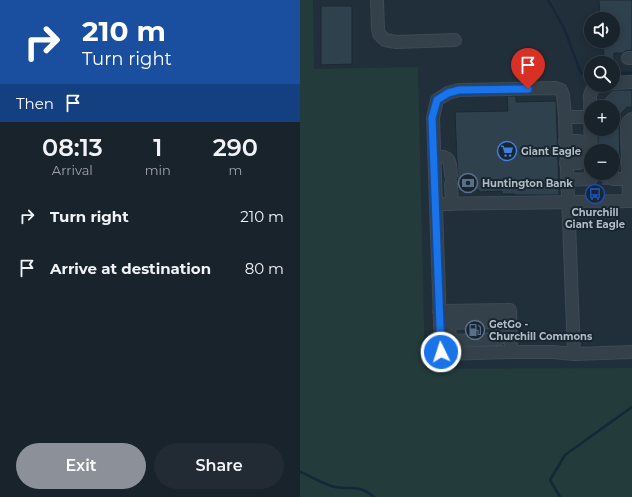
<!DOCTYPE html>
<html lang="en">
<head>
<meta charset="utf-8">
<style>
  body { margin:0; font-family:Montserrat,sans-serif; background:#222b34; color:#f1f3f6; height:100vh; display:flex; flex-direction:column; font-size:15px; white-space:nowrap }
  * { box-sizing:border-box; margin:0 }
  p { font-size:13px; color:#9fa4a9 }
  .icon { flex:none; width:22px; height:22px; fill:none; stroke:currentColor; stroke-width:2; stroke-linecap:round; stroke-linejoin:round }
  .map { position:relative; flex:1; overflow:hidden }
  .sheet { display:flex; flex-direction:column; background:#19232c; width:300px }
  .sheet>* { flex:none }
  .guide { background:#1a4fa0; color:#fff; overflow:hidden }
  .tools { position:absolute; left:284px; top:12px; display:grid; gap:8px }
  .tools a { display:grid; place-items:center; width:36px; height:36px; border-radius:50%; background:#19232c; box-shadow:0 2px 10px #0003,0 0 0 1px #374048; font-size:20px }
  .pin { position:absolute; display:grid; place-items:center; width:34px; height:34px; color:#fff; margin:-41px -17px; border-radius:50% 50% 50% 0; rotate:-45deg; box-shadow:0 0 4px #0007 }
  .pin .icon { rotate:45deg }
  .me { position:absolute; width:44px; margin:-22px; rotate:356deg; stroke-linejoin:round; filter:drop-shadow(0 0 3px #0008) }
  .turn { display:flex; align-items:center; gap:14px; height:84px; padding:0 16px; font-size:18px }
  .turn .icon { width:52px; height:52px; stroke-width:2.5 }
  .turn b { display:block; font-size:28px; line-height:34px }
  .then { display:flex; align-items:center; height:38px; padding:0 16px; background:#0003; gap:8px; font-size:15px }
  .eta { display:flex; justify-content:space-evenly; align-items:center; height:68px; text-align:center }
  .eta b { font-size:24px; font-weight:600; line-height:28px }
  .action { display:flex; gap:8px; margin-top:auto; padding:8px 16px }
  .action a { flex:1; height:46px; border-radius:24px; background:#8c9099; color:#fff; font-size:16px; font-weight:600; line-height:46px; text-align:center }
  .action a+a { background:#222b34; color:#f1f3f6 }
  ul { padding:0; list-style:none }
  li { display:flex; align-items:center; gap:12px; height:52px; padding:0 16px }
  li div { flex:1 }
  li b { display:block; font-size:15px }
  li em { font-style:normal }
  main { display:flex; flex:1; min-height:0 }
  .map>svg:first-child { display:block }
  .green { fill:#233b3b }
  .lines { fill:none; stroke-linecap:round; stroke-linejoin:round }
  .stream { stroke:#152738; stroke-width:2.5 }
  .building { fill:#30414e; stroke:#1c2831 }
  .minor-tunnel { stroke:#36444f; stroke-width:12; stroke-dasharray:12 6; stroke-linecap:butt }
  .minor-casing { stroke:#3e4a54; stroke-width:14 }
  .minor { stroke:#35414a; stroke-width:12 }
  .route-casing { stroke:#114b97; stroke-width:10 }
  .route { stroke:#1a73e8; stroke-width:7 }
  .labels { text-anchor:middle; dominant-baseline:central; stroke-width:4; stroke-linejoin:round; paint-order:stroke }
  .poi-label { font-size:10px; font-weight:bold; fill:#b0bbc7; stroke:#1a262f; text-anchor:start }
</style>
</head>
<body>
<main>
<section class="sheet">
<div class="guide">
<div class="turn"><svg class="icon" aria-label="right" viewBox="0 0 24 24"><path d="M7 20v-9h11M14 6l5 5-5 5"/></svg><div><b>210 m</b>Turn right</div></div>
<div class="then">Then<svg class="icon" aria-label="arrive" viewBox="0 0 24 24"><path d="M6 21V4h12l-3 4 3 4H6"/></svg></div>
</div>
<div class="eta">
<div><b>08:13</b><p>Arrival</p></div>
<div><b>1</b><p>min</p></div>
<div><b>290</b><p>m</p></div>
</div>
<ul>
<li><svg class="icon" aria-label="right" viewBox="0 0 24 24"><path d="M7 20v-9h11M14 6l5 5-5 5"/></svg><div><b>Turn right</b></div><em>210 m</em></li>
<li><svg class="icon" aria-label="arrive" viewBox="0 0 24 24"><path d="M6 21V4h12l-3 4 3 4H6"/></svg><div><b>Arrive at destination</b></div><em>80 m</em></li>
</ul>
<div class="action"><a>Exit</a><a>Share</a></div>
</section>
<div class="map">
<svg width="332" height="497" viewBox="0 0 332 497">
  <rect width="100%" height="100%" fill="#212f3a"/>
  <!-- green -->
  <path class="green" d="M0,0H13L14,69L118,67L125,369L332,368V497H0Z"/>
  <g class="lines">
    <!-- stream -->
    <path class="stream" d="M248,0L264,28L281,73H291
      M313,73H332
      M0,472C11,476 24,485 35,487C52,490 59,484 74,497
      M260,497L250,480L265,455L332,407"/>
  </g>
  <!-- building -->
  <path class="building" d="M299,0H332V50L325,51L323,53H314V64L305,62L302,41H313V19H300Z
    M21,6H52V64L21,65Z
    M312,90H332V107H327L319,116L320,170L313,171V151H298V129H313V107H298V105Z
    M207,96H216V102L256,101L259,195H214V194H202V191L179,192V190L159,191L157,180L158,174L157,161L155,112L208,111Z"/>
  <g class="lines">
    <!-- minor-tunnel -->
    <path class="minor-tunnel" d="M302,179H313"/>
    <defs>
      <path id="minor" d="M77,0L78,29L79,34L85,40L96,42L155,40
        M328,58H332
        M313,83L332,82
        M265,117H290
        M265,141H279L281,145V161L279,163H266
        M134,156C150,156 150,160 151,175
        M313,179H332
        M267,180L291,179L290,95L293,88L298,85
        M151,184L152,204
        M329,201L327,126L328,122L332,119
        M136,204L332,201
        M139,311L210,310L211,352
        M142,323L208,322
        M149,323L150,340L152,341L198,339L201,337L200,322
        M274,354L265,117L263,95L261,90L255,88L159,90L148,93L137,100L133,118L141,352L144,354L211,352H253L274,354L332,352"/>
    </defs>
    <!-- minor casing -->
    <use href="#minor" class="minor-casing"/>
    <!-- minor -->
    <use href="#minor" class="minor"/>
  </g>
  <g class="lines">
    <defs>
      <path id="route" d="M141,352L132,118L137,100L148,93L159,90L228,89"/>
    </defs>
    <!-- route casing -->
    <use href="#route" class="route-casing"/>
    <!-- route -->
    <use href="#route" class="route"/>
  </g>
  <!-- icons -->
  <defs>
    <symbol id="supermarket-ring" viewBox="-11 -11 22 22"><circle r="9.5" fill="#1a262f" stroke="#3f7fe0" stroke-width="1.5"/><path d="M-6-5.5h2.5l.6 2H6L4.5 2H-2.5L-4.4-4H-6ZM-1.5 3.2a1.3 1.3 0 1 0 .1 0ZM3 3.2a1.3 1.3 0 1 0 .1 0Z" fill="#3f7fe0"/></symbol>
    <symbol id="bank-ring" viewBox="-11 -11 22 22"><circle r="9.5" fill="#1a262f" stroke="#5c6f8a" stroke-width="1.5"/><path d="M-6-4H6V4H-6ZM0-2.3a2.3 2.3 0 1 0 0 4.6a2.3 2.3 0 1 0 0-4.6Z" fill="#5c6f8a"/></symbol>
    <symbol id="bus-ring" viewBox="-11 -11 22 22"><circle r="9.5" fill="#1a262f" stroke="#1a4fb4" stroke-width="1.5"/><path d="M-5-6H5V4H4V6H2V4H-2V6H-4V4H-5ZM-3.5-4V0h7V-4ZM-3.5 1.2v1.5H-2V1.2ZM2 1.2v1.5H3.5V1.2Z" fill="#1a4fb4"/></symbol>
    <symbol id="fuel-ring" viewBox="-11 -11 22 22"><circle r="9.5" fill="#1a262f" stroke="#5c6f8a" stroke-width="1.5"/><path d="M-5.5-6h7V0h2V4h1.3V-2.5L3-4.5l.8-.8L6-3V5H2.5V1h-1V6h-7ZM-4.2-4.7v3.2H.2V-4.7Z" fill="#5c6f8a"/></symbol>
  </defs>
  <g fill-rule="evenodd">
    <use href="#supermarket-ring" x="196" y="140" width="22" height="22"/>
    <use href="#bank-ring" x="157" y="172" width="22" height="22"/>
    <use href="#bus-ring" x="284" y="183" width="22" height="22"/>
    <use href="#fuel-ring" x="164" y="319" width="22" height="22"/>
  </g>
  <g class="labels">
    <!-- poi labels -->
    <g class="poi-label">
      <text x="221" y="151">Giant Eagle</text>
      <text x="182" y="183">Huntington Bank</text>
      <text x="295" y="212" text-anchor="middle">Churchill<tspan x="295" dy="12">Giant Eagle</tspan></text>
      <text x="189" y="324">GetGo -<tspan x="189" dy="12">Churchill Commons</tspan></text>
    </g>
  </g>
</svg>
<div class="tools">
<a><svg class="icon" aria-label="sound" viewBox="0 0 24 24"><path d="M4 9h4l5-4v14l-5-4H4zM17 9q2 3 0 6"/></svg></a>
<a><svg class="icon" aria-label="search" viewBox="0 0 24 24"><circle cx="10" cy="10" r="6"/><path d="M15 15l6 6"/></svg></a>
<a>+</a>
<a>−</a>
</div>
<div class="pin" style="left:228px;top:89px;background:#d93025"><svg class="icon" aria-label="arrive" viewBox="0 0 24 24"><path d="M6 21V4h12l-3 4 3 4H6"/></svg></div>
<svg class="me" style="left:141px;top:352px" viewBox="-20 -20 40 40"><circle r="17" fill="#1a73e8" stroke="#fff" stroke-width="3"/><path d="M0-11L8 9 0 5-8 9z" fill="#fff"/></svg>
</div>
</main>
</body>
</html>
